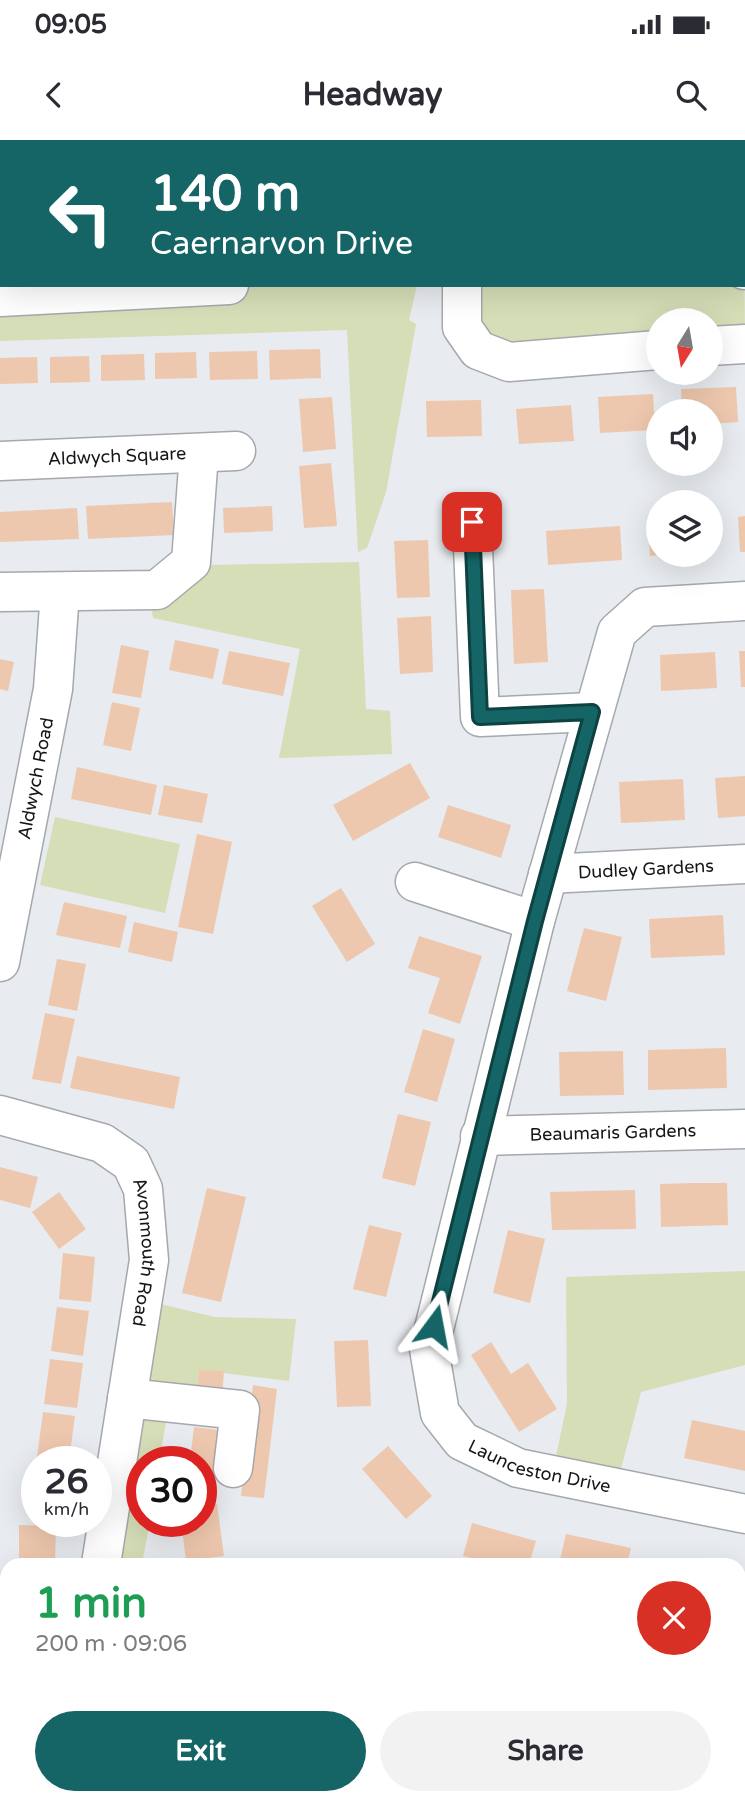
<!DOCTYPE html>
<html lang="en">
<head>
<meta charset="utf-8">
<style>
  body { margin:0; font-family:"Varela Round",sans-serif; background:#f2f2f3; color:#2b2b33; height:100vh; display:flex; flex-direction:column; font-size:26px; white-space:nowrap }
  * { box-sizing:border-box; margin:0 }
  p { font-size:23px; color:#7c7c81 }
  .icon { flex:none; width:38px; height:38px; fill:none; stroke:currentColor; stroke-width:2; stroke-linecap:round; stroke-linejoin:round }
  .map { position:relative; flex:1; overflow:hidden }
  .drawer { position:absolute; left:0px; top:1418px; width:746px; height:247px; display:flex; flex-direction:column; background:#fff; border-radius:21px 21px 0 0; box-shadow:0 7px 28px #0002 }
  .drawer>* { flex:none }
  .banner { position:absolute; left:0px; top:0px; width:746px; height:147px; box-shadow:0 7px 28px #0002; background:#156566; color:#fff; overflow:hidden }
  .needle { width:46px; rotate:191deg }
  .controls { position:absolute; left:646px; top:168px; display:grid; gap:14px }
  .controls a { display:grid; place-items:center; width:77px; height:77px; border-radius:50%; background:#fff; box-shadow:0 7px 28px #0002; font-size:35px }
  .speed { position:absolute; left:21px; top:1306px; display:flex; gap:14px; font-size:35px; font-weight:700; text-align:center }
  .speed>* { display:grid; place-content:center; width:91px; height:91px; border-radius:50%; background:#fff; box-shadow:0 7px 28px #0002; line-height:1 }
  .speed small { font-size:18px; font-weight:400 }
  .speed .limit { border:10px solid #d22; background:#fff; color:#111 }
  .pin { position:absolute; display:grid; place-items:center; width:60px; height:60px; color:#fff; margin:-30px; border-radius:14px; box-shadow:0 4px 10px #0006 }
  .me { position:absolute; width:77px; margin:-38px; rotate:13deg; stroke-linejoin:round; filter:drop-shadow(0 0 5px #0008) }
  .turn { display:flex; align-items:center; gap:24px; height:147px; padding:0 35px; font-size:32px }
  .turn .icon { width:91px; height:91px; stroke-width:2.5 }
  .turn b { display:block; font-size:49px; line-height:60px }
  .round { display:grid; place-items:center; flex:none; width:74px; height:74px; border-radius:37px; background:#f2f2f3 }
  .headline { display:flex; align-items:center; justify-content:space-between; height:119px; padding:0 35px }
  h1 { font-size:42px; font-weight:700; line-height:52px; color:#1e9e55 }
  .cta { display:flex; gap:14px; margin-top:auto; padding:14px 35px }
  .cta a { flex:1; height:80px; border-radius:42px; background:#156566; color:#fff; font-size:28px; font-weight:700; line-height:80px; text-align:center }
  .cta a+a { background:#f2f2f3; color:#2b2b33 }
  .status { display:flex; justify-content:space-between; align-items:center; height:49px; padding:0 35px; background:#fff; direction:ltr }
  .status svg { height:19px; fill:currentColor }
  header { display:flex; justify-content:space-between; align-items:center; height:91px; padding:0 35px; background:#fff; font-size:32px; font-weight:700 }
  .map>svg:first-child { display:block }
  .green { fill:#d5deb7 }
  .building { fill:#eec8ae }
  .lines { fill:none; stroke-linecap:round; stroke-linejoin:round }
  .minor-casing { stroke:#a5a8ac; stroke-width:41 }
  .minor { stroke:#fff; stroke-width:38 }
  .route-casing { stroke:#0e4242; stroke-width:18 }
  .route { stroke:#156566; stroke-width:12 }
  .labels { text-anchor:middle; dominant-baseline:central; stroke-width:5; stroke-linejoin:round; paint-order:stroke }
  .street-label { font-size:18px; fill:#151618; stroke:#e8ebef }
</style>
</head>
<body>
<div class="status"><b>09:05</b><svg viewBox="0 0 49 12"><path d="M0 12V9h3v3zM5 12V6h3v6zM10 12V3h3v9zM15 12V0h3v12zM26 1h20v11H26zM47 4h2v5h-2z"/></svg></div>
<header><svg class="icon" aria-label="back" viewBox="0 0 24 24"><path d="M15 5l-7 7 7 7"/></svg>Headway<svg class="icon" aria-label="search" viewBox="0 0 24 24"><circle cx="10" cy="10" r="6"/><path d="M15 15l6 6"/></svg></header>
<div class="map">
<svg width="745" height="1664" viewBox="0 0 745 1664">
  <rect width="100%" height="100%" fill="#e8ebef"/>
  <!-- green -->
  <path class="green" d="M0,0H461L2,2V145H417L409,180L416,184L386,352L367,408L358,412L347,190L0,201Z
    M744,64L745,204L711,206L710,180H658V210H478L462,145H744Z
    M191,422L212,425L359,422L366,569L390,571L392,614L279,618L300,509L153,478L149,450Z
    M55,677L180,704L165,773L40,745Z
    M745,1131V1225L641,1252L616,1348L552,1335L567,1264L566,1137Z
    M156,1163L215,1177L296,1179L289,1241L199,1230L197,1257L141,1251Z
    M135,1275L167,1277L159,1321H142V1381H150L142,1424H113Z"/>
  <!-- building -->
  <path class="building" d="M320,209L321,238L270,240L269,210Z
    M257,211L258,239L210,240L209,212Z
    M196,212L197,238L155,239V213Z
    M144,214L145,240L101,241V215Z
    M89,216L90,242L50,243V217Z
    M37,217L38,243L0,244V218Z
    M736,247L738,282L710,284V271H682L681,249Z
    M653,254L655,290L600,293L598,257Z
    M332,257L336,309L303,312L299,259Z
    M481,260L482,296L427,297L426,261Z
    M571,265L574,301L519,304L516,269Z
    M331,323L337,386L304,388L299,326Z
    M172,362L174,395L88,399L86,366Z
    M272,366L273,391L224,393L223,368Z
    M77,368L79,399L0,402V372Z
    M745,376V412H740L738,377Z
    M658,380V415L650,416L648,381Z
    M620,386L622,420L548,425L546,391Z
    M428,400L430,457L397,458L394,401Z
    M544,449L548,522L514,524L511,450Z
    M431,476L433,532L400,534L397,478Z
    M175,500L219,509L213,539L169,530Z
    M121,505L149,511L141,558L112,553Z
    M229,511L290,523L283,556L222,544Z
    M739,511H745V547H741Z
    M715,512L717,548L661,551L660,515Z
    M0,519L14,522L8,551L0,549Z
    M112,562L140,568L131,611L103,605Z
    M410,623L430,658L353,701L333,665Z
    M77,627L157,645L151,675L71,659Z
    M745,636V676L718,678L715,638Z
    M683,639L685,680L621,683L619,642Z
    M164,645L208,654L202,683L158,675Z
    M448,665L511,685L501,718L438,697Z
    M197,694L232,702L213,794L178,787Z
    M341,748L375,804L347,822L312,766Z
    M64,762L127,776L120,808L56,795Z
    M723,775L725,815L651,818L649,779Z
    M134,782L178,792L172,822L128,812Z
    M584,788L622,797L606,861L567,851Z
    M419,796L482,816L460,884L428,873L440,838L408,828Z
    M57,819L86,824L77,871L48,865Z
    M45,873L75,879L61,944L32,939Z
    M423,889L455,899L437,962L404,952Z
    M726,908L727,948L648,950V910Z
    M623,911L624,955L560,956L559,912Z
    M77,916L180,937L174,969L70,948Z
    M398,974L431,982L415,1046L382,1038Z
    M0,1027L38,1037L30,1068L0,1060Z
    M694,1043H727L728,1085L661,1087L660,1044Z
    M207,1048L246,1057L221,1162L182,1153Z
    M635,1050L636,1089L552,1090L550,1052Z
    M59,1052L86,1089L59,1109L32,1072Z
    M369,1085L402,1093L386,1157L353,1149Z
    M508,1090L545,1099L530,1163L493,1153Z
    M63,1113L95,1117L91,1162L59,1159Z
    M57,1167L89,1171L83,1216L51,1211Z
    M368,1200L371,1266L337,1267L334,1201Z
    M491,1202L511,1234L528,1223L557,1269L519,1292L471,1215Z
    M50,1219L83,1223L77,1268L44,1264Z
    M199,1230L224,1231L222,1258L197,1257Z
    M253,1245L277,1249L264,1358L241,1356Z
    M43,1272L75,1276L69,1321L37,1317Z
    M692,1280L745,1291V1331L684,1318Z
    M194,1287L218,1290L211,1350L201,1349V1321H190Z
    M388,1306L432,1356L406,1379L362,1329Z
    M35,1338H37V1370L31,1369Z
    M217,1364L224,1416L186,1421L181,1381H201V1366Z
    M472,1383L536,1401L529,1424H495L463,1416Z
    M19,1385L56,1386L55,1424H19Z
    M566,1394L631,1408L627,1424H559Z
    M0,1547L7,1548V1578L0,1577Z
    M745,1566V1624L740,1631L738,1575Z
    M178,1657H216L217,1664H179Z
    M446,1657H514L513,1664H445Z"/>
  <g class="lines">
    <defs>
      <g id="minor">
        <path d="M601,0L603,2"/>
        <path d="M460,2L461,0"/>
        <path d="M744,64H745"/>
        <path d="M744,130H745"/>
        <path d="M462,145V187L478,210L509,222L658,210"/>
        <path d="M0,157L229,145"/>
        <path d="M710,206L745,204"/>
        <path id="s1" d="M0,321L236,311"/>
        <path d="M472,382L480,577L592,572"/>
        <path d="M0,452L157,450L191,422L199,314"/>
        <path id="s2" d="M745,461L645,467L617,492L535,781L429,1209L440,1273L462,1301L518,1328L745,1374"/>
        <path id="s3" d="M548,734L745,724"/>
        <path d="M415,742L535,781"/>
        <path id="s4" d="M0,822L53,549L60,452"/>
        <path id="s5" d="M0,975L102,1003L131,1023L143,1049L149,1120L101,1424"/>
        <path id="s6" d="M480,996L745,989"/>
        <path d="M127,1258L240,1270L233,1328"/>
        <path d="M0,1492H7"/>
        <path d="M114,1657V1664"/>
        <path d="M620,1657L629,1664"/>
      </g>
    </defs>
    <!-- minor casing -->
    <use href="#minor" class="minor-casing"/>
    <!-- minor -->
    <use href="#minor" class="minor"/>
  </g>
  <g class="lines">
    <defs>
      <path id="route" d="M434,1186L535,781L592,572L480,577L472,382"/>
    </defs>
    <!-- route casing -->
    <use href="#route" class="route-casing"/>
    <!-- route -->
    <use href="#route" class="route"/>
  </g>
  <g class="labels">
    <!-- street labels -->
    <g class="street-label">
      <text stroke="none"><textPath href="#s1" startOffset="117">Aldwych Square</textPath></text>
      <text stroke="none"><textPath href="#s4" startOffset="187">Aldwych Road</textPath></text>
      <text stroke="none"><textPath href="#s3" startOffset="98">Dudley Gardens</textPath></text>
      <text stroke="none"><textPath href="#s6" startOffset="133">Beaumaris Gardens</textPath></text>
      <text stroke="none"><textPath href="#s5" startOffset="233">Avonmouth Road</textPath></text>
      <text stroke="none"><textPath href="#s2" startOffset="1062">Launceston Drive</textPath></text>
    </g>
  </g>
</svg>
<div class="controls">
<a><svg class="needle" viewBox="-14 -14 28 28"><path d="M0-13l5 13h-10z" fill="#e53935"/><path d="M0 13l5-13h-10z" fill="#7c7c81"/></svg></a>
<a><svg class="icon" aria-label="sound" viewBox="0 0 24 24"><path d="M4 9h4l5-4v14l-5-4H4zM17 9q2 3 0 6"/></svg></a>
<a><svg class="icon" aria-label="layers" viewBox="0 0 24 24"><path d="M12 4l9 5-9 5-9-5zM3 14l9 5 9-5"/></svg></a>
</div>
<div class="speed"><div>26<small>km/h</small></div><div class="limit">30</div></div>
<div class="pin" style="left:472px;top:382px;background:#d93025"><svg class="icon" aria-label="arrive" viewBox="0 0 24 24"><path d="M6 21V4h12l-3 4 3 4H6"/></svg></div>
<svg class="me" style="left:434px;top:1186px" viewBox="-20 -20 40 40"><path d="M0-17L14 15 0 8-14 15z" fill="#156566" stroke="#fff" stroke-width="4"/></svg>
<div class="banner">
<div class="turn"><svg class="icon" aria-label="left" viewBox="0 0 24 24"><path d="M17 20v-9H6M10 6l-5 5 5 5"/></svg><div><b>140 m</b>Caernarvon Drive</div></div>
</div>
<section class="drawer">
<div class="headline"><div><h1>1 min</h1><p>200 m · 09:06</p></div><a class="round" style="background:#d93025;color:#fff"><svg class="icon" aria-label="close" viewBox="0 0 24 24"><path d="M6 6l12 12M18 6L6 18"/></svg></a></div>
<div class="cta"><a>Exit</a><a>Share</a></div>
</section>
</div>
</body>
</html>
